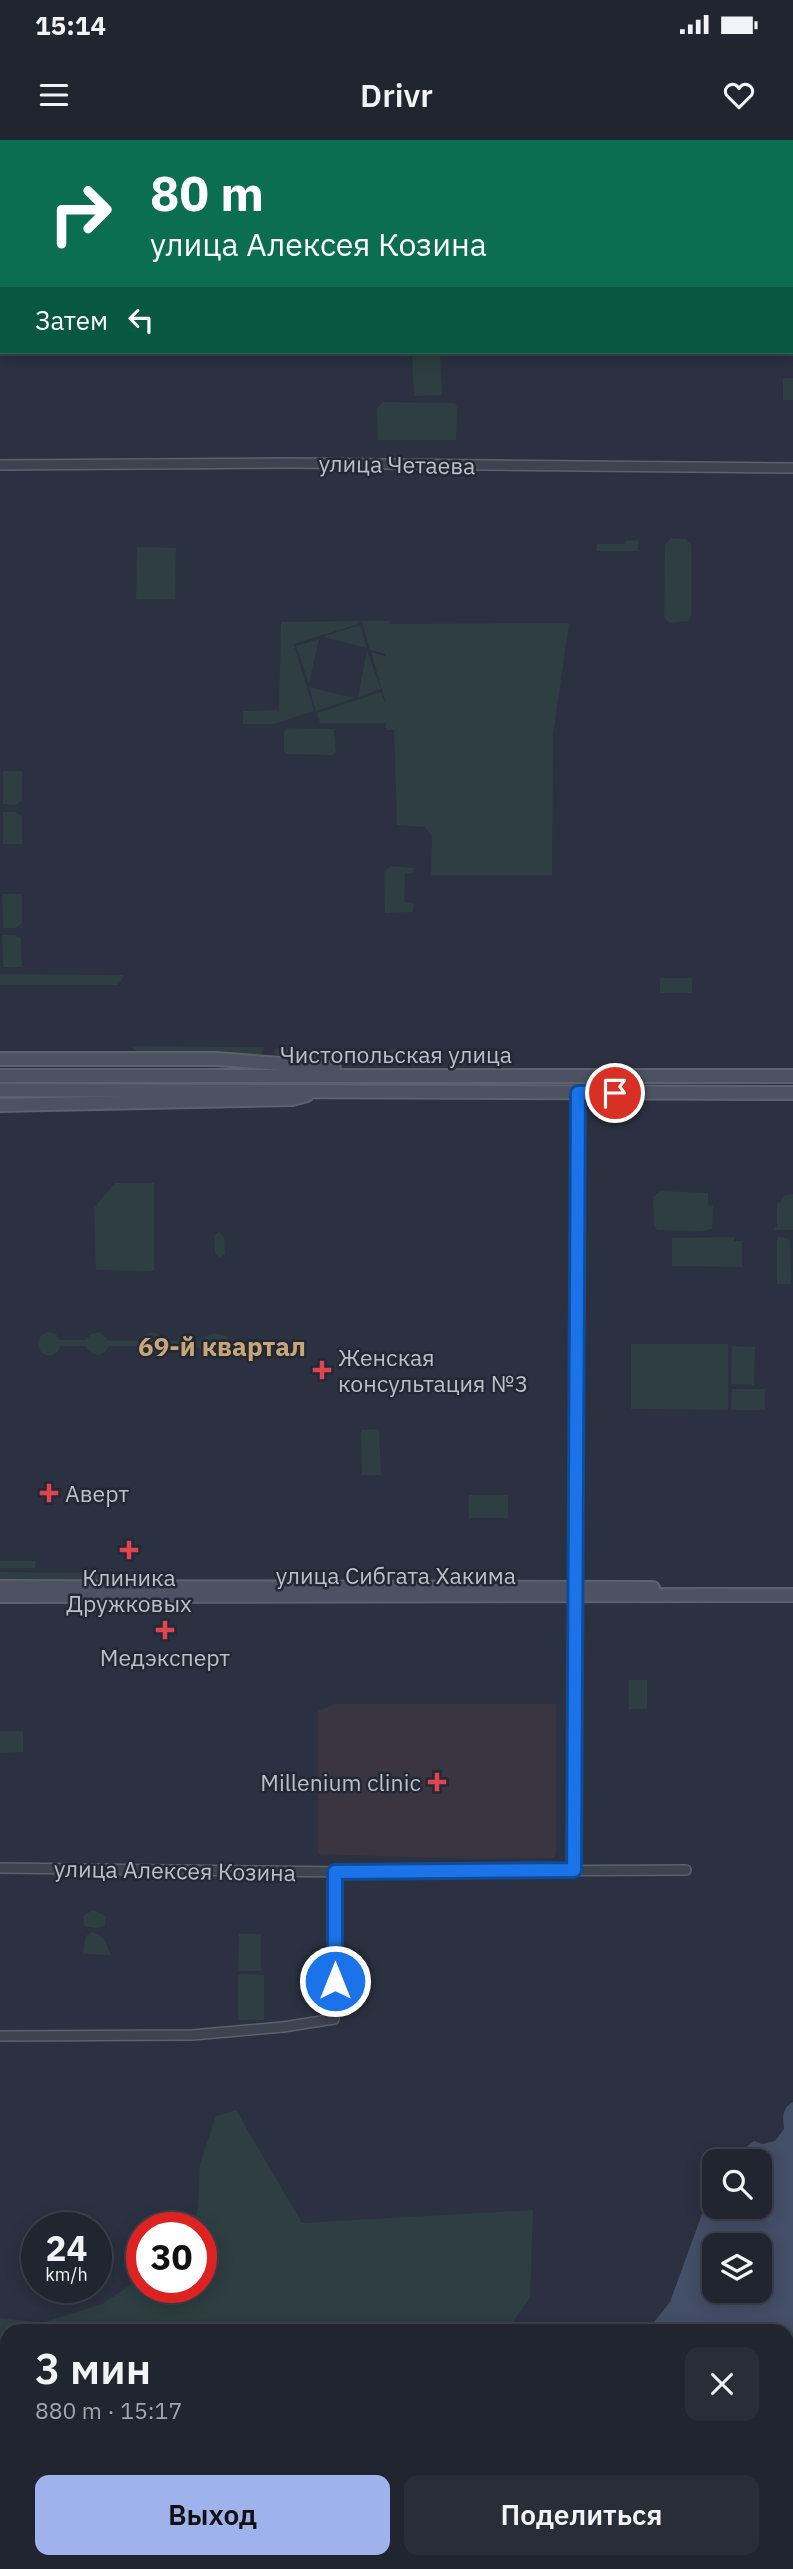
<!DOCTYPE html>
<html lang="ru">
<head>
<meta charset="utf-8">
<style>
  body { margin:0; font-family:"IBM Plex Sans",sans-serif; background:#282d38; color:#f1f3f6; height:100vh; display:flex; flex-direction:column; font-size:26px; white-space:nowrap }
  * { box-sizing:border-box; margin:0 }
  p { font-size:23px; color:#a2a5ab }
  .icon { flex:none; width:38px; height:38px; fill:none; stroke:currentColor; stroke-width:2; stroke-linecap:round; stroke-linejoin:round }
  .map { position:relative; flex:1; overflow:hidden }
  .details { position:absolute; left:0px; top:2184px; width:794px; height:245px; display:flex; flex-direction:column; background:#202530; border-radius:21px 21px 0 0; box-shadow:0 4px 18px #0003,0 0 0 2px #3d424c }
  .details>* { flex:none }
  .guide { position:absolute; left:0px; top:0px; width:794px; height:214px; box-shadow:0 4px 18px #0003,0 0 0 2px #3d424c; background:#0b6e4f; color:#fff; overflow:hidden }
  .tools { position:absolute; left:702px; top:2009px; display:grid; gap:14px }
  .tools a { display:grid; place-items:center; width:70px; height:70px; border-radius:14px; background:#202530; box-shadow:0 4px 18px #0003,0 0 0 2px #3d424c; font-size:35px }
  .speed { position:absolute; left:21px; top:2072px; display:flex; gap:14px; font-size:35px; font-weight:700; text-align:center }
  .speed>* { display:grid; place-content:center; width:91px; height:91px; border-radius:50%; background:#202530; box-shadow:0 4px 18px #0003,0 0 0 2px #3d424c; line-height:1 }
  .speed small { font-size:18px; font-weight:400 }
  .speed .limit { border:10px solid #d22; background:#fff; color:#111 }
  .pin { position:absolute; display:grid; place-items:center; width:60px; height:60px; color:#fff; margin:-30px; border:4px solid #fff; border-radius:50%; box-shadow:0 2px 7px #0007 }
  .me { position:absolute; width:77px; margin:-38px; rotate:0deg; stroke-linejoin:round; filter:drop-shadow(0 0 5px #0008) }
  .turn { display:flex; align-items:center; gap:24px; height:147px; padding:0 35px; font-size:32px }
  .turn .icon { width:91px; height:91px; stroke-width:2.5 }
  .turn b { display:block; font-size:49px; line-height:60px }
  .then { display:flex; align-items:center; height:66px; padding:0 35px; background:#0003; gap:14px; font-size:26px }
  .round { display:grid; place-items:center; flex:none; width:74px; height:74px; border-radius:14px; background:#282d38 }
  .summary { display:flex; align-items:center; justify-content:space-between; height:119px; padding:0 35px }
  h1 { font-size:42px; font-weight:600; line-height:52px }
  .cta { display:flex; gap:14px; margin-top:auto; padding:14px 35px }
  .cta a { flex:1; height:80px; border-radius:14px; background:#9fb2ec; color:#111; font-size:28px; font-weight:600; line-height:80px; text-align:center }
  .cta a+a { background:#282d38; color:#f1f3f6 }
  .status { display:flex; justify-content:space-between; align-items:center; height:49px; padding:0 35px; background:#202530; direction:ltr }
  .status svg { height:19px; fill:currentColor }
  header { display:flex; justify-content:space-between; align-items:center; height:91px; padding:0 35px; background:#202530; font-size:32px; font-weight:600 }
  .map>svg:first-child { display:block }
  .medical { fill:#393642 }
  .green { fill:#2e3e42 }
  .water { fill:#444f68; fill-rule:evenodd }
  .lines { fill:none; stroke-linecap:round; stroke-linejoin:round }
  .minor-casing { stroke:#5c616d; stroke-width:12 }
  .secondary-casing { stroke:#5c616d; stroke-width:16 }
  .primary-casing { stroke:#484c59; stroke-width:18 }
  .minor { stroke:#3e4350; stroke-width:9 }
  .secondary { stroke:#4d5262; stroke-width:12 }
  .primary { stroke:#5d6270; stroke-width:14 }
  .route-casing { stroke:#114b97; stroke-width:18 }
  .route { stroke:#1a73e8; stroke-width:12 }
  .health-dot { fill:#e0444e; stroke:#232835; stroke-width:2.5 }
  .labels { text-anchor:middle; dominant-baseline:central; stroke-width:5; stroke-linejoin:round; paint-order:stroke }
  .street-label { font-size:23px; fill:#bbbfca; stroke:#232835 }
  .poi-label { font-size:23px; fill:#bbbfca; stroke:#232835; text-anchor:start }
  .quarter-label { font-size:26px; font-weight:bold; fill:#c9a677; stroke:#232835 }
</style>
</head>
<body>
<div class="status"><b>15:14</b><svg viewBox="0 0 49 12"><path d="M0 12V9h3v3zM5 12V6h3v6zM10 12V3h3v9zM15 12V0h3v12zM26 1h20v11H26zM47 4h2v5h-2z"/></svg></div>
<header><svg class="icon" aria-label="menu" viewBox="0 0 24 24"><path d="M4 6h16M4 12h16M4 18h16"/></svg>Drivr<svg class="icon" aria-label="heart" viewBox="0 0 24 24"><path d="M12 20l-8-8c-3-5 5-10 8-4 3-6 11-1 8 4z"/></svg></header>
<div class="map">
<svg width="793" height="2429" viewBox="0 0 793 2429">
  <rect width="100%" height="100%" fill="#2b3140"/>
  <!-- medical -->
  <path class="medical" d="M334,1564H556V1713L554,1718L470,1719L318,1714V1571Z"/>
  <!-- green -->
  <path class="green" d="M412,212H440L442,255L414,256Z
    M783,238H793V260H783Z
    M383,262L455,263L457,267L456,300H378L377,268Z
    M671,398L686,399L691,405V475L689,481L670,483L664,477L665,405Z
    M638,400V411H597V404H624L625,401Z
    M137,407L176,408L175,459H136Z
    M360,481L359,484L294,504L314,571L274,584H243V571L279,570L281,482Z
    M362,481H389V484L569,483L553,595L552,735H431L432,697L425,687L397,685L394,590H386V583H320L317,573L381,552L386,564L371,512L385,516L386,514L370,510Z
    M360,485L367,508L322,497Z
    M319,499L309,544L296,506Z
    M367,511L381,549L358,557Z
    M309,547L355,558L316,571Z
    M287,588L334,589L336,612L333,615L287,614L284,612V592Z
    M3,631H22V660L16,665L3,664Z
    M3,672H15L22,676V704H3Z
    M391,726L414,728L413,733L405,734L404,761L414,764L413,772L385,773L384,732Z
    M2,754H22V783L16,788H3Z
    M2,795H15L21,799L22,827H3Z
    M0,834L123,835V838L118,845H0Z
    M660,838H692V853H660Z
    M131,906L264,907L261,916L138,912Z
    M274,909H410L408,923L404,924H345L281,918L275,914Z
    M115,1043H154V1131L96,1130L94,1068Z
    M660,1051L708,1053V1065L713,1066L712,1089L701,1091L657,1090L654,1085L653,1057Z
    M793,1054V1090H774V1087H777V1063L780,1062L784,1055Z
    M219,1092L224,1097L225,1114L220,1118L215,1113L214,1096Z
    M734,1097V1101H742V1127L672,1126V1098Z
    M777,1097L787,1098L790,1101L791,1144H777Z
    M47,1192L56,1194L60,1200H86L91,1194L100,1192L109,1201H140C146,1189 158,1190 164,1201H199C210,1188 240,1193 228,1213L222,1216H206L198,1207H164C158,1218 146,1218 140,1206H109C103,1218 92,1217 86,1206H61C57,1215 49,1219 41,1212C35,1204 38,1196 47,1192Z
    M631,1204H728V1270L631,1269Z
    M732,1206L755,1207L754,1245L731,1244Z
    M732,1249H765V1270H731Z
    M379,1289L381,1335H362L361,1290Z
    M469,1355H508V1378H469Z
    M0,1421H36L35,1428H0Z
    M0,1432L140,1433L155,1439H291L288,1442H7L0,1440Z
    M629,1540H647V1569H629Z
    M0,1591H23V1612L0,1613Z
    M93,1770L106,1776L105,1786L96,1788L84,1786L83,1776Z
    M92,1792L103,1797L111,1815L83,1814L86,1796Z
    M239,1794H261V1831H238Z
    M238,1834L264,1835V1880H238Z
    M236,1970L302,2083L533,2070L530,2158L506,2191H7V2246L0,2221V2178L41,2183L102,2164L142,2137V2147H201V2088H194L198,2068L200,2024L216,1976Z
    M210,2422H287L277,2429H220Z"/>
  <!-- water -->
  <path class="water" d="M793,1962V2429H467V2422H788V2191H647L670,2162L714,2041V2067H760V2021H728L754,2001L762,2004L775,2001L784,1989C783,1977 781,1969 793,1962ZM714,2105H760V2151H714Z"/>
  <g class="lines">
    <defs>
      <path id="minor" d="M0,325L288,323L793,328
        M0,1728L353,1732L686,1730
        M574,1730L578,952
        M0,1896L192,1895L283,1887L334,1879L335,1732"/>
      <path id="secondary" d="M0,919H216L334,928
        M0,936H793
        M0,950L793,953
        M0,965L292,959L307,955
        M0,1447L653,1448
        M0,1456L793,1455
        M0,2293L7,2304
        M134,2422L144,2429"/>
      <path id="primary" d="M0,2381L7,2391
        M31,2422L37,2429
        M0,2423L5,2429"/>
    </defs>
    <!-- minor casing -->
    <use href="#minor" class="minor-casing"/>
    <!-- secondary casing -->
    <use href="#secondary" class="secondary-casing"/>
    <!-- primary casing -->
    <use href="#primary" class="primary-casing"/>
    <!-- minor -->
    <use href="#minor" class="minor"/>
    <!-- secondary -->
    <use href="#secondary" class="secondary"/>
    <!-- primary -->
    <use href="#primary" class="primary"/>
  </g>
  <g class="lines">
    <defs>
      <path id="route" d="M335,1841V1732L574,1730L578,953H615"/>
    </defs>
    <!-- route casing -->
    <use href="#route" class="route-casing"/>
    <!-- route -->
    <use href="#route" class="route"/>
  </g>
  <!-- markers -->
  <g class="health-dot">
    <path d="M318.5 1219.5h7v7h7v7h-7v7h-7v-7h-7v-7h7z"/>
    <path d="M45.5 1342.5h7v7h7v7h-7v7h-7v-7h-7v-7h7z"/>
    <path d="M125.5 1399.5h7v7h7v7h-7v7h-7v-7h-7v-7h7z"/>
    <path d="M161.5 1479.5h7v7h7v7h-7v7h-7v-7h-7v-7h7z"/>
    <path d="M433.5 1631.5h7v7h7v7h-7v7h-7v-7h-7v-7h7z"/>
  </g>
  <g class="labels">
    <!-- street labels -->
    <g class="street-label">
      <text transform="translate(397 324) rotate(1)">улица Четаева</text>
      <text x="396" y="914">Чистопольская улица</text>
      <text x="396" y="1435">улица Сибгата Хакима</text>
      <text transform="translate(175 1730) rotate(1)">улица Алексея Козина</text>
    </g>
    <!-- poi labels -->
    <g class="poi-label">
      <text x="338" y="1217">Женская<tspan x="338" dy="26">консультация №3</tspan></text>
      <text x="65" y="1353">Аверт</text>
      <text x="129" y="1437" text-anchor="middle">Клиника<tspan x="129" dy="26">Дружковых</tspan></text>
      <text x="165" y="1517" text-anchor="middle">Медэксперт</text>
      <text x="421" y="1642" text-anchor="end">Millenium clinic</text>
    </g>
    <!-- quarter labels -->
    <g class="quarter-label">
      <text x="222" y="1206">69-й квартал</text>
    </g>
  </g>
</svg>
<div class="tools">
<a><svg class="icon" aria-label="search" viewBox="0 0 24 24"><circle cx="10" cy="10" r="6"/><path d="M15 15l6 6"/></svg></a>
<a><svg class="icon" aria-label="layers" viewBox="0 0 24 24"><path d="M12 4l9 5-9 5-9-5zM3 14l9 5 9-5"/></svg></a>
</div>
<div class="speed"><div>24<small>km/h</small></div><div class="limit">30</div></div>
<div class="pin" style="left:615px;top:953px;background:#d93025"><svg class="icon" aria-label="arrive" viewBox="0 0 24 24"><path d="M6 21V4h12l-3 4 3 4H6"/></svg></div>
<svg class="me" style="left:335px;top:1841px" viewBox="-20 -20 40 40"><circle r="17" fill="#1a73e8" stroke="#fff" stroke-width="3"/><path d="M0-11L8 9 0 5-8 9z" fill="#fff"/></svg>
<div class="guide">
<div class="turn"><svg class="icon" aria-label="right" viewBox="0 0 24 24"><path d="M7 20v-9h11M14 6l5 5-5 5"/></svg><div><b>80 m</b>улица Алексея Козина</div></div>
<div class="then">Затем<svg class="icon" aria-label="left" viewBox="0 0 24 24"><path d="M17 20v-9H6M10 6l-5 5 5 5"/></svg></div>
</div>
<section class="details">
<div class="summary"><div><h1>3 мин</h1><p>880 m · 15:17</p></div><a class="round"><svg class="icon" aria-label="close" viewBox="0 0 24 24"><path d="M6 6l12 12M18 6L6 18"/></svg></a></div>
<div class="cta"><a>Выход</a><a>Поделиться</a></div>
</section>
</div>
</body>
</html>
